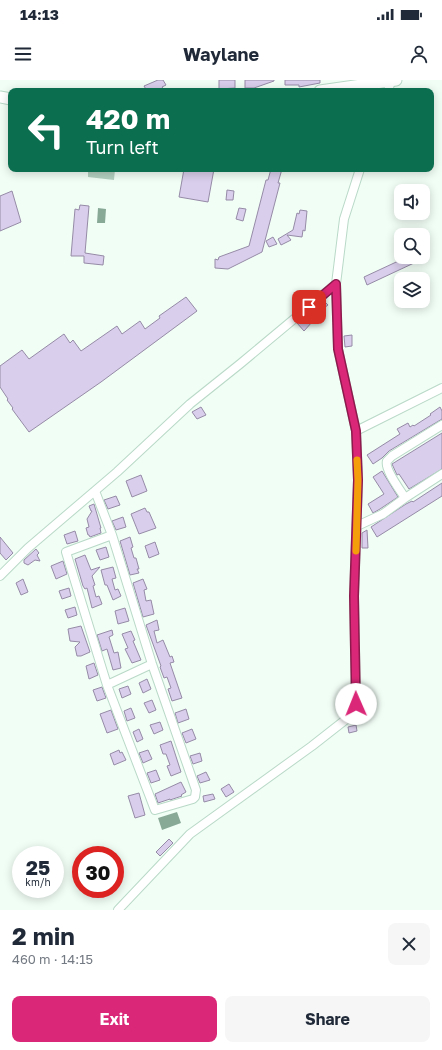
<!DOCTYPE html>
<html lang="en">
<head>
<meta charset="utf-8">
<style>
  body { margin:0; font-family:"Golos Text",sans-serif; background:#f6f6f7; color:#1f2937; height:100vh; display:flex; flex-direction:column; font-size:15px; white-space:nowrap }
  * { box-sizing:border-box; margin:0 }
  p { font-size:13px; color:#747a83 }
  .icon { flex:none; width:22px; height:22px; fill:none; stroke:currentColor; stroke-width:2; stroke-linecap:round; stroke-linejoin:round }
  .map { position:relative; height:830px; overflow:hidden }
  .details { display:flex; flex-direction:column; background:#fff; flex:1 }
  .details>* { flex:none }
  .guide { position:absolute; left:8px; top:8px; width:426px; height:84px; border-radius:8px; box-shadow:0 2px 10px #0003; background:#0b6e4f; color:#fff; overflow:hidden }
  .fabs { position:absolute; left:394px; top:104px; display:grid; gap:8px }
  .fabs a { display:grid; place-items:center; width:36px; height:36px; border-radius:8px; background:#fff; box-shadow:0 2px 10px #0003; font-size:20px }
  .speed { position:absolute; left:12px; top:766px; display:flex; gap:8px; font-size:20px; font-weight:700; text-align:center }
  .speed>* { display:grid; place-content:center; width:52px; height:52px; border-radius:50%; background:#fff; box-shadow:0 2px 10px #0003; line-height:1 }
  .speed small { font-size:10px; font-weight:400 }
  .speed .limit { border:6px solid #d22; background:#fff; color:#111 }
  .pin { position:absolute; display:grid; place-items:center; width:34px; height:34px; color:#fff; margin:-17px; border-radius:8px; box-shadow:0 2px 6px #0006 }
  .me { position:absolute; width:44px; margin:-22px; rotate:359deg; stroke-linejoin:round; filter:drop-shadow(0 0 3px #0008) }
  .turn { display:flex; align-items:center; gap:14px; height:84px; padding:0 12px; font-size:18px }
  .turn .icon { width:52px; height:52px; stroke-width:2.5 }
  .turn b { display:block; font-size:28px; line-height:34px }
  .round { display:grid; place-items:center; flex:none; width:42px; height:42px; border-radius:8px; background:#f6f6f7 }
  .overview { display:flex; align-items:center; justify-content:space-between; height:68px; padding:0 12px }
  h1 { font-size:24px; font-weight:700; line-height:30px }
  .primary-button { display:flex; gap:8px; margin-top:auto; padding:8px 12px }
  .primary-button a { flex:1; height:46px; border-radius:8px; background:#db2777; color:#fff; font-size:16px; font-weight:700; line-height:46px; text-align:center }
  .primary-button a+a { background:#f6f6f7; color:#1f2937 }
  .status { display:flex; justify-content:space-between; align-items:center; height:28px; padding:0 20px; background:#fff; direction:ltr }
  .status svg { height:11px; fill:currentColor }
  header { display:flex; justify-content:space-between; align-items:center; height:52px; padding:0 12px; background:#fff; font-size:18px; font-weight:700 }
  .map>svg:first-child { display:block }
  .green { fill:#b4d0c0 }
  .water { fill:#89a997 }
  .building { fill:#d9ceeb; stroke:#968ba7 }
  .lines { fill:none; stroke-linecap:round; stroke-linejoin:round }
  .street-casing { stroke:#b9d9c7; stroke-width:10 }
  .secondary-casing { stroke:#b9d9c7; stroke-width:13 }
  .street { stroke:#fff; stroke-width:8 }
  .secondary { stroke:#fff; stroke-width:11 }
  .route-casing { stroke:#8e194d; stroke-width:10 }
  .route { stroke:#db2777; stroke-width:7 }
  .slow { stroke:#f59e0b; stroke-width:7 }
</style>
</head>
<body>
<div class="status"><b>14:13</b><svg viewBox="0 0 49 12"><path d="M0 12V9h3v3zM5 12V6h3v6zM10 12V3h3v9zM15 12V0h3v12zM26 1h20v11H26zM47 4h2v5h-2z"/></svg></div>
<header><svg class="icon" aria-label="menu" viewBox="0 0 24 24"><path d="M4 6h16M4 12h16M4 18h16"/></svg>Waylane<svg class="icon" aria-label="person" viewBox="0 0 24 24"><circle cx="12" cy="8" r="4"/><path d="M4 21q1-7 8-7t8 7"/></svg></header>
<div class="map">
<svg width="442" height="830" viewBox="0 0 442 830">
  <rect width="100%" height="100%" fill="#f1fef6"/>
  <!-- green -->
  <path class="green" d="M88,89H115L114,100L88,97Z"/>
  <!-- water -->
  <path class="water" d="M98,128L106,129L105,143H97Z
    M177,732L181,743L162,750L158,738Z"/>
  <!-- building -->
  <path class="building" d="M158,0H163L166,5L162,7L165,11H147L144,6Z
    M219,0H235V8L219,9Z
    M245,0H274V1L254,8H245Z
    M285,0H320V3L299,7V5H285Z
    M184,89H214L208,122L179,117Z
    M271,89H282L278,103H280L262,172L228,189L215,188V179L218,180L219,177L249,166L266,100H268Z
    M227,110L234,111L233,120H226Z
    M12,111L21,142L0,151V116Z
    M80,125L89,126L85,173L104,176L103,185L84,183V176H71L75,129L79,130Z
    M239,128L246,129L243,141L236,139Z
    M300,130L307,131L305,151L303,150L302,157L287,155L291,160L281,165L278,159L293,150L297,133L299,134Z
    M273,157L277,164L269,167L266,161Z
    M407,177H411L414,183L367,205L364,197Z
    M186,217L197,231L101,302L29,352L12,329L13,328L7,320L8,319L0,307V286L22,270L29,279L64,254L70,263L73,260L81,271L117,246L122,254L140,241L145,249L160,238L159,236Z
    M324,221L328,225L320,231L321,232L304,251L297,243Z
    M352,255V266L345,267L344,256Z
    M201,327L206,335L197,339L192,332Z
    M440,327L442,331V339L389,371L382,378L373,384L367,375L400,354L397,349L408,343L410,347L413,345L414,346L431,335L430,334Z
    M442,353V389L409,409L399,394L397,395L392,384Z
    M382,391L398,417L380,429L373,433L368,424L384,414L373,397Z
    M141,395L147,411L132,417L126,401Z
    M442,403V416L377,457L371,447L406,424L412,421L413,422Z
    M116,416L120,425L108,429L104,420Z
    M94,424L101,448H100L101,453L90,457L89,455H88L86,448L89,447L87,439L92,431H91L89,426Z
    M145,428L147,432H149L156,448L139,454L131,434Z
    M123,437L126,447L116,450L112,441Z
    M367,450L368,468H362V453Z
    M75,451L78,461L67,464L64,455Z
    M0,457L13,473L6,480L0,473Z
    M130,457L133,467L131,468L134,478H136L139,489H137L139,493L130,495L120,461Z
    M155,462L159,474L149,478L145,466Z
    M106,467L109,477L100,480L96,470Z
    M36,469L39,473L37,475L40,481L35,480L28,485L24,483V480Z
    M85,475L91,490L100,487L92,496L95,505L93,506L96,517L99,516L102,524L92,528L87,508L85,509L83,506L75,479Z
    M63,481L67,494L56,499L51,486Z
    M113,487L116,498L112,499L115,510L118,509L121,516L113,520L107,505H105L101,490Z
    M23,499L28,512L21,515L16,503Z
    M143,499L147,509L144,510L146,521L151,520L154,534L143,537L133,503Z
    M69,508L71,516L62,519L59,511Z
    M75,527L77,535L68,538L65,530Z
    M125,528L129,541L118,544L115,531Z
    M157,540L159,550L154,551L157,563L163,560L170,577L172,576L174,582L170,583L182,618L172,621L168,609L171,608L167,597L164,598L160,587L161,586L146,545Z
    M81,546L90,572L81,576H77L75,567L80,562L70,561L68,549Z
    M112,550L113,555L109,557L114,573L118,572L121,588L113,590L107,569L102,571L97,555Z
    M131,551L135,560L133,561L141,580L132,583L125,569L128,568L122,554Z
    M94,583L98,595L89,599L86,586Z
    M147,599L151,609L143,613L139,603Z
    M128,606L131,614L122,618L119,609Z
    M102,607L106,618L97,621L93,610Z
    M152,620L156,630L149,633L144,623Z
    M131,628L135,638L127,641L124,631Z
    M186,629L189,639L178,643L175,633Z
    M111,630L118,649L107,653L100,634Z
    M160,642L163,650L154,654L150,645Z
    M356,645L357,651L349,653L348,647Z
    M139,649L143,659L137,662L133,652Z
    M192,649L196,659L186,663L182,653Z
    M171,661L181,692L171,696L167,686L170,685L166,674H163L160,665Z
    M119,670L120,673L122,672L126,680L114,685L110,674Z
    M148,670L152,679L143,683L139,673Z
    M200,673L202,681L193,684L190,676Z
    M156,690L160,700L151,703L147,693Z
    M206,692L210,700L200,703L197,696Z
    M181,702L186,712L181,715L182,716L170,720V719L158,723L155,714Z
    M229,704L234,712L226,717L221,709Z
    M139,713L145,735L135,738L128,716Z
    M213,714L215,719L204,722L203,716Z
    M169,759L173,763L160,776L156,772Z"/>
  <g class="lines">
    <defs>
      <path id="street" d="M388,11L391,1
        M442,345L392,376C391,377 388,380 387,381C384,389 401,411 405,418L442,394
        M356,351L442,308
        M95,411L112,455L152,584L196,710L195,717L193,719L155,730L107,605L66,472L112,455
        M357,446L383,434L405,418
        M0,496L28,468L117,392L190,324L240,284L336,204
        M107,605L152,584
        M118,830L190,754L312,666L349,637L355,629L356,618L354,517L358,401L356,351L338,269L336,204L344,139L360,89"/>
      <path id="secondary" d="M320,11L396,0
        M0,17L11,19"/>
    </defs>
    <!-- street casing -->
    <use href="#street" class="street-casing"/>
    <!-- secondary casing -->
    <use href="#secondary" class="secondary-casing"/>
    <!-- street -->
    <use href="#street" class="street"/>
    <!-- secondary -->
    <use href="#secondary" class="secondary"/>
  </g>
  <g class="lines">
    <defs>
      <path id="route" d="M309,227L336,204L338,269L356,351L358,400L354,516L356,624"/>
    </defs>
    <!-- route casing -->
    <use href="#route" class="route-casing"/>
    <!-- route -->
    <use href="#route" class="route"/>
    <!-- slow -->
    <path class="slow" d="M356,471L358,400L357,380"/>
  </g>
</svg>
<div class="fabs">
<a><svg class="icon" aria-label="sound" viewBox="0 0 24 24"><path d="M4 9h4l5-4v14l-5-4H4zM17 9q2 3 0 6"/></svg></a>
<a><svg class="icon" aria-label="search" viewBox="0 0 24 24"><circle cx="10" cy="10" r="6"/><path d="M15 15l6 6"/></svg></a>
<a><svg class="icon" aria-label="layers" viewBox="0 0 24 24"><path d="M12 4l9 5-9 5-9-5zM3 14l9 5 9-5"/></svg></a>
</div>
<div class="speed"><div>25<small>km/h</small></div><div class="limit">30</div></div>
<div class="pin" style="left:309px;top:227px;background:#d93025"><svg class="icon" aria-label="arrive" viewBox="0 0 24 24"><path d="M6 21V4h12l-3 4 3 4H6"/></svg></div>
<svg class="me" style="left:356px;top:624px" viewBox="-20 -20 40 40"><circle r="19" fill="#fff"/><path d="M0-13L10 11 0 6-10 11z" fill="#db2777"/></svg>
<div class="guide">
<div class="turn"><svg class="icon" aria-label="left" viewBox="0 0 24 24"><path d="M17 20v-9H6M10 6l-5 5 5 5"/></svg><div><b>420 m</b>Turn left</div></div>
</div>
</div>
<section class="details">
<div class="overview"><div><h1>2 min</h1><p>460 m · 14:15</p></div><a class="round"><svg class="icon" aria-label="close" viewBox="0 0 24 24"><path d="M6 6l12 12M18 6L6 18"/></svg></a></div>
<div class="primary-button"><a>Exit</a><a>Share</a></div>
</section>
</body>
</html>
